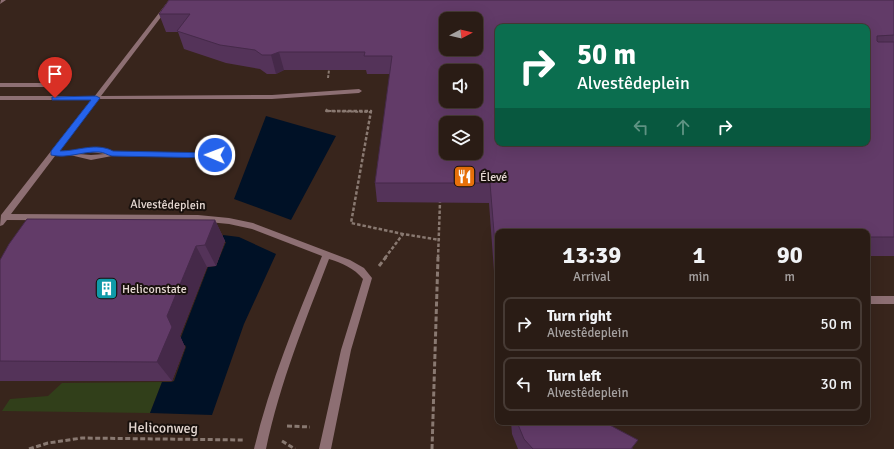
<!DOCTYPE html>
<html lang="en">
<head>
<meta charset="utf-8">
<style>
  body { margin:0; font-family:Signika,sans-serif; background:#32251e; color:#f1f3f6; height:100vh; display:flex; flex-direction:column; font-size:15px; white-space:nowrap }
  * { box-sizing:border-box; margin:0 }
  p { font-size:13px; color:#a5a1a0 }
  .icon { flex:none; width:22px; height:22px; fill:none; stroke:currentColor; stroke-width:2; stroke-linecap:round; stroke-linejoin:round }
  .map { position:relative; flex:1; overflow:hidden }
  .panel { position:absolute; left:495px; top:229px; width:375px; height:196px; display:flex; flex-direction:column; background:#2a1c15; border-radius:8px; box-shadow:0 4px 16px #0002,0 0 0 1px #463a34 }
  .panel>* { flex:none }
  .hud { position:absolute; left:495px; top:24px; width:375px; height:122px; border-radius:8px; box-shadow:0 4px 16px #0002,0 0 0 1px #463a34; background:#0b6e4f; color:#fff; overflow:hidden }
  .needle { width:26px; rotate:83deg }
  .tools { position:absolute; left:439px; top:12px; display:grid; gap:8px }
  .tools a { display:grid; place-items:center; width:44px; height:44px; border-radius:8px; background:#2a1c15; box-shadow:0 4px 16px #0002,0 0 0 1px #463a34; font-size:20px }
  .pin { position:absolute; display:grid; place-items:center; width:34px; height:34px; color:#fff; margin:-41px -17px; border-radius:50% 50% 50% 0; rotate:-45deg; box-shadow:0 0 4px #0007 }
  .pin .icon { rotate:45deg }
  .me { position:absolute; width:44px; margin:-22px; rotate:271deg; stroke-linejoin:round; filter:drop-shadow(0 0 3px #0008) }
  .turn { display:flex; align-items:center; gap:14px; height:84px; padding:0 16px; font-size:18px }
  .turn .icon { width:52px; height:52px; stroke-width:2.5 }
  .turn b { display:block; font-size:28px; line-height:34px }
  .lanes { display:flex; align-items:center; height:38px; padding:0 16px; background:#0003; justify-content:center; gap:20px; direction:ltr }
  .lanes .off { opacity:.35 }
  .eta { display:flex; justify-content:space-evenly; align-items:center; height:68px; text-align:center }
  .eta b { font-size:24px; font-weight:800; line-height:28px }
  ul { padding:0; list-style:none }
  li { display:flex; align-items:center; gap:12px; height:54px; margin:0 8px 6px; padding:0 8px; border:2px solid #463a34; border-radius:8px }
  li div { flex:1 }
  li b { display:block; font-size:15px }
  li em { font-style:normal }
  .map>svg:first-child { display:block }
  .green { fill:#313f1a }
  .water { fill:#001126 }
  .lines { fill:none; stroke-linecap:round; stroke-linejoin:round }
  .path-far2 { stroke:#897971; stroke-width:2; stroke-dasharray:3 1.5; stroke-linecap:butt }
  .path-far1 { stroke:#897971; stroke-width:2.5; stroke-dasharray:3.5 2; stroke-linecap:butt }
  .path { stroke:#897971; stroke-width:3; stroke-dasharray:5 2.5; stroke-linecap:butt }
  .lane { fill:#8d6f73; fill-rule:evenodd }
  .street { fill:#8d6f73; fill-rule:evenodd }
  .wall { fill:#543359 }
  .shaded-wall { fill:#452949 }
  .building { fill:#623b68; stroke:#452949; fill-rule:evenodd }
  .route { fill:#2563eb; stroke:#184099 }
  .labels { text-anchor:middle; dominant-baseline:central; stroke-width:4; stroke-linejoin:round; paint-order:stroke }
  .poi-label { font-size:12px; fill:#e5d8d2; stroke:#19110d; text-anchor:start }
  .street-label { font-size:12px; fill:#e5d8d2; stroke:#19110d }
  .near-street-label { font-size:14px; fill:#e5d8d2; stroke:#19110d }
</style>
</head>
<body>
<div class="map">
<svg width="894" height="449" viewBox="0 0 894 449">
  <rect width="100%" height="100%" fill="#38251c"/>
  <!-- green -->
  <path class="green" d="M162,382L150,413L2,411L10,399L48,396L62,383Z"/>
  <!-- water -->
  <path class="water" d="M266,116L336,136L291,220L234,199Z
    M223,235L239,237L276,254L244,324L212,415L150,413L162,382H171L174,381L186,347L185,345H178L208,267L216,266L226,242L222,241Z"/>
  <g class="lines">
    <!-- path-far2 -->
    <path class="path-far2" d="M328,78L329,70
      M327,109L326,111L371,112"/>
    <!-- path-far1 -->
    <path class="path-far1" d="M326,111H371L351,223L403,234
      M385,258L403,234L440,240
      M438,258L440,202"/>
    <!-- path -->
    <path class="path" d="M379,266L386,257
      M287,426L310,427
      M282,441L295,449
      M29,449L48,443L82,438L243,440
      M432,449L438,257"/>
    <!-- lane -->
    <path class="lane" d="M1,0H6L0,4Z
      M169,0H174L101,96L272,95L359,89L362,91L359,93L272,99H94V97Z
      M0,83H58L61,85L58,87H0Z
      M96,147L113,152L215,153L219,155L215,157L112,156L91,160L70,155H54L50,153L54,151H68ZM91,152L105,154L91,155L79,154Z
      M867,296H894V304H867Z"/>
    <!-- street -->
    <path class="street" d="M0,96H96L99,98L11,214L198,215L229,218L253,223L350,260L364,268L372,278L351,350L331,449H319L341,350L363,279C354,268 342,263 329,259C305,322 280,382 266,449H254C270,382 296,320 322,256L252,229L229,224L198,221L7,220L3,225L0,226L1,215L91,100H0Z"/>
  </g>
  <!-- wall -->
  <path class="wall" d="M894,0V256H867V232H498V312H497L489,203L377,202L375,183L390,74H367L366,70H284L276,74H267L260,69L226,63L184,49L178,32H166L159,14Z
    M215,220L225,241L216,266L207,267L180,336L185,347L172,381H0V260Z
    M511,422H604L633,449H518L512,434Z"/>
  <!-- shaded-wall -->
  <path class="shaded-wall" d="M279,52L284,70L276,74L271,55Z
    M215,220L225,241L216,266L205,245Z
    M196,246L207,267L180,336L185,347L172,381L157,362L167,316Z"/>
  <!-- building -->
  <path class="building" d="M169,0H894V35L877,36V41L878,42H894V237H867V232H498V282L490,183H375L392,56H364L365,52H279L271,55H262L255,50L220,45L177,31L190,14H159ZM446,19H476V49H446ZM498,27H867V143H498ZM446,71H476V101H446ZM446,123H476V153H446Z
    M27,219L215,220L205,245L196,246L167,316L172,327L157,362L0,361V260L9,244Z
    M517,422H604L638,440L631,449H533L524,439Z"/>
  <!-- route -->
  <path class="route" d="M96,96L100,98L60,151C78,151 96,142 113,151L215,153L219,155L215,158L112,156C107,155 104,152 99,152C83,151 67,159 51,155V151L91,100H52V97Z"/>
  <!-- icons -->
  <defs>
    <symbol id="restaurant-square" viewBox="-11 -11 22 22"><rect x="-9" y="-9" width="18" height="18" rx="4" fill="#e8710a" stroke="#19110d"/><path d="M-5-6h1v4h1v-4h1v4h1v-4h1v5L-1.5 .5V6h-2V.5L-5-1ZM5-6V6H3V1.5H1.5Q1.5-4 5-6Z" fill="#fff"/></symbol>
    <symbol id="building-square" viewBox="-11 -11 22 22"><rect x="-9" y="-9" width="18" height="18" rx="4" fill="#0f9aa8" stroke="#19110d"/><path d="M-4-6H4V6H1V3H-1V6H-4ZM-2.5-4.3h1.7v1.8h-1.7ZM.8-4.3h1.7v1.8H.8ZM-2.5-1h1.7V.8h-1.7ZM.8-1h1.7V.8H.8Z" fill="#fff"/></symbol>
  </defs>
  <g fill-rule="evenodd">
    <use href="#restaurant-square" x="452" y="164" width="25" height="25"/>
    <use href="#building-square" x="94" y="276" width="25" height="25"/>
  </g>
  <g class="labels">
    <!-- poi labels -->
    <g class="poi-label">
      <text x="480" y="177">Élevé</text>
      <text x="122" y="289">Heliconstate</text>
    </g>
    <!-- street labels -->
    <g class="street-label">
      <text transform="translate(168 205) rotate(1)">Alvestêdeplein</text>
    </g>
    <!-- near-street labels -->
    <g class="near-street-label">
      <text transform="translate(163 428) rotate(1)">Heliconweg</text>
    </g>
  </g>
</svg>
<div class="tools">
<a><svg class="needle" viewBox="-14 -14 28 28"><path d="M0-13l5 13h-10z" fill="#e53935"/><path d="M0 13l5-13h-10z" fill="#a5a1a0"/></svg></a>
<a><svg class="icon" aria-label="sound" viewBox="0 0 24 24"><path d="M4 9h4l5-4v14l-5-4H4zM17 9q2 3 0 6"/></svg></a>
<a><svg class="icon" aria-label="layers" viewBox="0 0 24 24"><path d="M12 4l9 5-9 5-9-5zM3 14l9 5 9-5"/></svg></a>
</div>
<div class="pin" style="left:55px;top:98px;background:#d93025"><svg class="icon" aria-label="arrive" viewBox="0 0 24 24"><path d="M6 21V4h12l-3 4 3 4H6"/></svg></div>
<svg class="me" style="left:215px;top:155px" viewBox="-20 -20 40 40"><circle r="17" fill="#2563eb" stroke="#fff" stroke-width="3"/><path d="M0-11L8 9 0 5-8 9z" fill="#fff"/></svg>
<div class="hud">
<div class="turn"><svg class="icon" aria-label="right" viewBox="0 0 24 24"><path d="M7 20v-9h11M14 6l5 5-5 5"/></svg><div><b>50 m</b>Alvestêdeplein</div></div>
<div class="lanes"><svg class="icon off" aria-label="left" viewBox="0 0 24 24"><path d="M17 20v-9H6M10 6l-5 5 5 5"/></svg><svg class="icon off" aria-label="ahead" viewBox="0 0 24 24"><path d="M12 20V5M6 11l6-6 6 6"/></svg><svg class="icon" aria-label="right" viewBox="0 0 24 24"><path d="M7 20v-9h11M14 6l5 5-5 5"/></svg></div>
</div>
<section class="panel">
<div class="eta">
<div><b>13:39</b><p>Arrival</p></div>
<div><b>1</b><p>min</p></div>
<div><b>90</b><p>m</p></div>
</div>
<ul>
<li><svg class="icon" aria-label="right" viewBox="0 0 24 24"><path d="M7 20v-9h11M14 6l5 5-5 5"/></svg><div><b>Turn right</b><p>Alvestêdeplein</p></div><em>50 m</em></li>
<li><svg class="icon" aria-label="left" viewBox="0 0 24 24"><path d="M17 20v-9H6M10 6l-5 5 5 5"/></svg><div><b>Turn left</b><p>Alvestêdeplein</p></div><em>30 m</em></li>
</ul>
</section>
</div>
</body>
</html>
